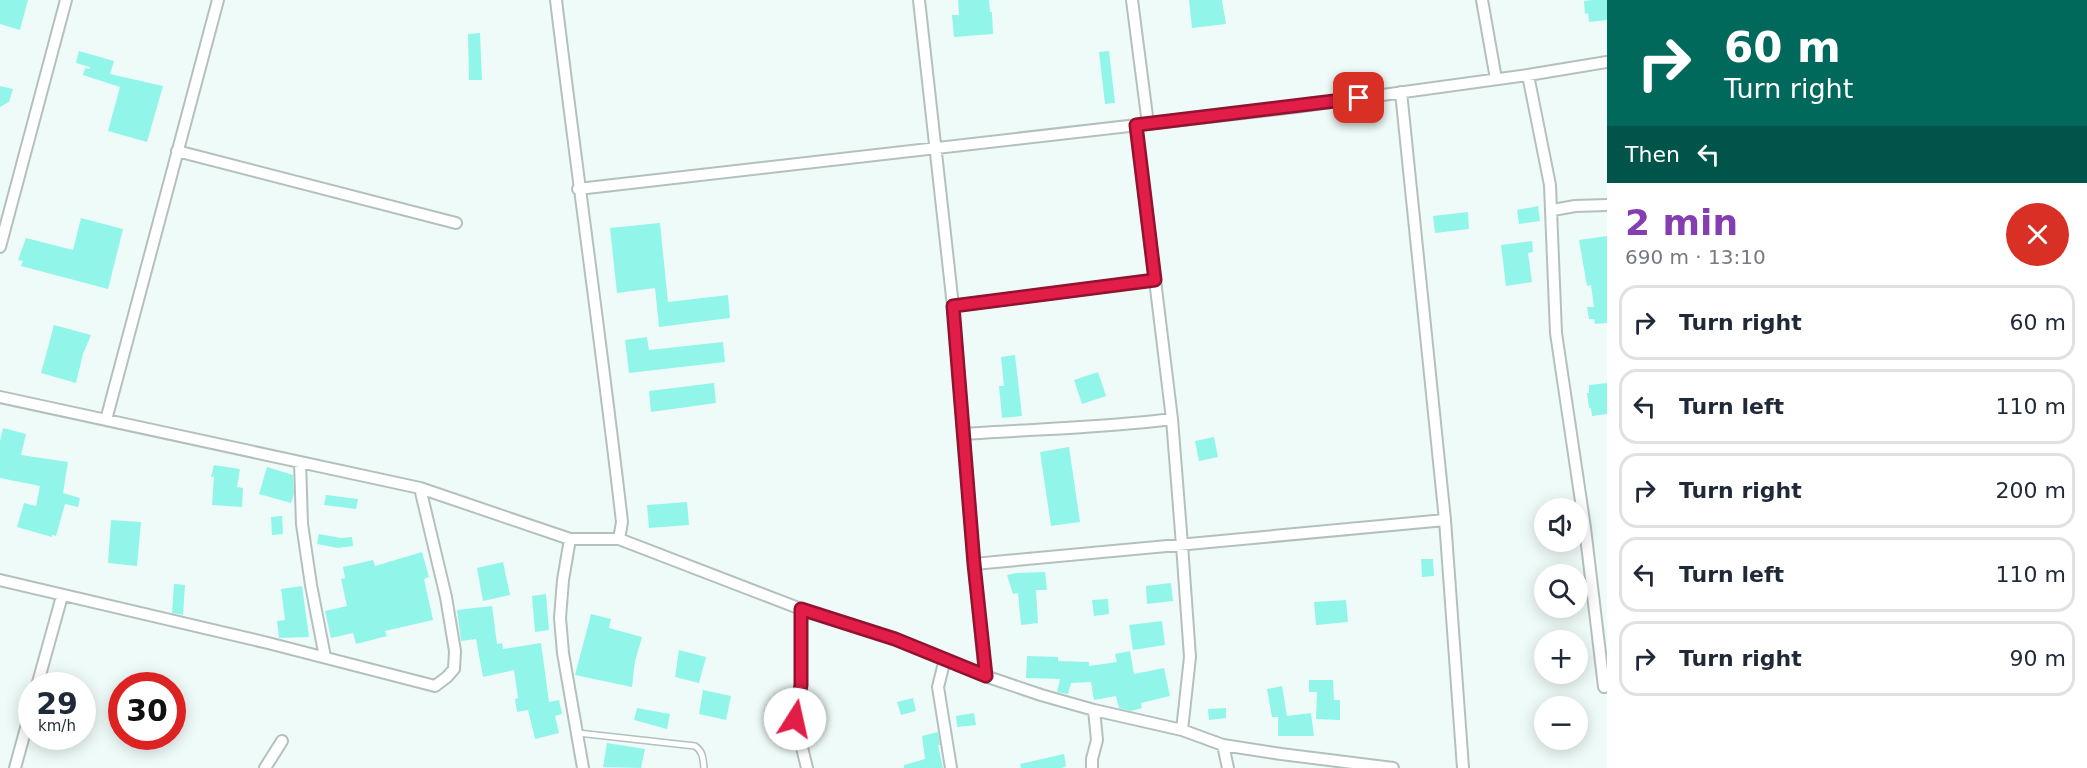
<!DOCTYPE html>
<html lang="en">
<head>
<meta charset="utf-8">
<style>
  body { margin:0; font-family:"DejaVu Sans",sans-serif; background:#f2f2f3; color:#1f2937; height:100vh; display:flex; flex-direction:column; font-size:22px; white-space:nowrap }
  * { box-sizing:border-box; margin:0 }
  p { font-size:20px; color:#747a83 }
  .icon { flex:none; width:33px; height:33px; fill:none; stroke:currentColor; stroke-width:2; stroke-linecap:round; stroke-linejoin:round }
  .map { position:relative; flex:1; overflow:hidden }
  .side { display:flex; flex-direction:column; background:#fff; width:480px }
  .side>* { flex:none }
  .guide { background:#00695c; color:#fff; overflow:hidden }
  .controls { position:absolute; left:1534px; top:498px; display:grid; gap:12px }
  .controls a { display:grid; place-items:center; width:54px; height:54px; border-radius:50%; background:#fff; box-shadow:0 3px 15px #0003; font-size:30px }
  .speed { position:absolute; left:18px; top:672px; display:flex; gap:12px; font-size:30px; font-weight:700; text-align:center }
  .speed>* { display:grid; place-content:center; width:78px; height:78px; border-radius:50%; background:#fff; box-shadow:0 3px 15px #0003; line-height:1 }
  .speed small { font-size:15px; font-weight:400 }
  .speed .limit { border:9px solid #d22; background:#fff; color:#111 }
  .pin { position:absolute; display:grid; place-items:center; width:51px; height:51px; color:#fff; margin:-26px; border-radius:12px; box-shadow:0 3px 9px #0006 }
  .me { position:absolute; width:66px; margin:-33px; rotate:10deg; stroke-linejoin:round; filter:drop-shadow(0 0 4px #0008) }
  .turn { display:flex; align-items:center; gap:21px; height:126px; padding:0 18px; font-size:27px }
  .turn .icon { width:78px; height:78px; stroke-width:2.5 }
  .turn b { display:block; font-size:42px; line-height:51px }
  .then { display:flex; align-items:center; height:57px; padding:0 18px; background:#0003; gap:12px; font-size:22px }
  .round { display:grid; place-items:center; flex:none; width:63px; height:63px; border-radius:32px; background:#f2f2f3 }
  .head { display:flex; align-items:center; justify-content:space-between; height:102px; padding:0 18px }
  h1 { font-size:36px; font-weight:800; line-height:45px; color:#843eb1 }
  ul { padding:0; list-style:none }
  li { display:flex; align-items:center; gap:18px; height:75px; margin:0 12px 9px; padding:0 6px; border:3px solid #e0e1e3; border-radius:18px }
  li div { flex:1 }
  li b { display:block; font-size:22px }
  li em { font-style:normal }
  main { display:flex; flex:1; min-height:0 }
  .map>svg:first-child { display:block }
  .building { fill:#92f5ea }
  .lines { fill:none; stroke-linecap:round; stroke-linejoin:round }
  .lane-casing { stroke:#b4c0be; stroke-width:8 }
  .street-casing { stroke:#b4c0be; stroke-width:14 }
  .lane { stroke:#fff; stroke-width:5 }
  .street { stroke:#fff; stroke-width:10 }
  .route-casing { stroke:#92132f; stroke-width:15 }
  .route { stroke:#e11d48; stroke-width:10 }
</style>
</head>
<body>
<main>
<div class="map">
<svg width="1607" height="768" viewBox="0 0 1607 768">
  <rect width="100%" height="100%" fill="#effbf9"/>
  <!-- building -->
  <path class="building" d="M0,0H28L20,30L0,24Z
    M958,0H989L990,12H992L993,34L954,37L952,15H959Z
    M1189,0H1222L1226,24L1192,28Z
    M1593,0H1607V20L1589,22L1588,13L1585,14L1584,1Z
    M480,33L482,80H469L468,34Z
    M79,51L114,61L110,74L163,86L147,142L108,131L120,87L83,75L85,68L90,69V67L76,63Z
    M1109,51L1115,103L1105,104L1099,52Z
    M0,86L13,89L9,102L0,107Z
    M1538,206L1540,221L1519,224L1517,210Z
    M1468,212L1469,229L1435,233L1433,216Z
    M81,218L123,229L108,289L21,266L23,261L18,260L26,238L73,250Z
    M660,223L668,302L728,295L730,318L659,327L655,288L617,293L610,228Z
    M1607,236V323L1595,324L1594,319H1589L1587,307H1594L1591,285L1587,286L1579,240Z
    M1532,241L1533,252L1528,253L1532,282L1506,286L1501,245Z
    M54,325L91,335L83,354L76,383L41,373Z
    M647,337L649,350L723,342L725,362L629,373L625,340Z
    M1015,355L1022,416L1002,418L999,386H1004L1001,357Z
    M1098,372L1106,396L1082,404L1074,380Z
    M714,383L716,403L651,412L649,391Z
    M1607,383V414L1592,416L1591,408H1589L1587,393H1589V385Z
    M3,428L26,434L21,455L68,462L63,493L80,498L78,507L65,504L56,536L52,535V537L17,527L24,503L36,506L40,486L0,478V441Z
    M1214,437L1218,457L1199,461L1195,441Z
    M1069,447L1080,522L1051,526L1040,452Z
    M214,465L240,469L237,487L243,488L242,507L212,505L214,477H211Z
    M267,467L293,475L294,494L291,503L259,494Z
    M326,495L358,499L356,509L324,505Z
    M687,502L689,525L649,528L647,505Z
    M282,516L283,534L272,535L271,517Z
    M111,520L141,522L137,566L108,563Z
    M319,534L341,538L352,537L353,546L338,548L317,544Z
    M422,552L429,577L424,579L433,620L385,631L387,636L356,644L353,633L331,638L325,611L347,606L341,579L345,578L343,567L373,560L375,566Z
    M1421,559H1433L1434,576L1422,577Z
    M503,562L510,595L483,601L477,568Z
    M1045,572L1047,590H1036L1038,623L1021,625L1018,593L1013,594L1007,575L1016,573Z
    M1171,583L1173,601L1147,604L1146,586Z
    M174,584L185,585L183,615L172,613Z
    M302,586L309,637L279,638L277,621L285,620L281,589Z
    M546,594L549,630L535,632L532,596Z
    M1108,599L1109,614L1094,616L1092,600Z
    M1346,600L1348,622L1316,625L1314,602Z
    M492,606L497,644L502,643L503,649L541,643L549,702L559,700L562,714L555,716L559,733L535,739L528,710L517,712L515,699L518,698L514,670L483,677L476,639L461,641L457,610Z
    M591,614L611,619L609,628L642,637L635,661L632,687L575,675Z
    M1162,621L1165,645L1133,650L1129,625Z
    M679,650L706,657L699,683L675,677Z
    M1130,651L1134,674L1164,668L1170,696L1141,703L1142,708L1131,711L1119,708L1116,696L1094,700L1091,682L1071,683L1068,694L1057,692L1060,679L1026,678L1027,656L1058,657V661L1089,662V666L1117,662L1115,654Z
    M1309,680H1333L1334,700H1340V720L1316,719L1317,692H1309Z
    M1282,686L1287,716L1311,713L1314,736H1278V717H1272L1267,689Z
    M703,690L731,696L726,720L699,714Z
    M913,698L916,711L901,715L897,702Z
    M637,708L670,714L667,729L634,720Z
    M1226,708V718L1209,720L1208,709Z
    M974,713L976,725L957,727L956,716Z
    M938,732L940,745H938L943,768H904V765L925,759L922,736Z
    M607,743L645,749L641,768L603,767Z
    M1064,754L1066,766L1062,768H1021L1020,764Z"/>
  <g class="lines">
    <defs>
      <path id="lane" d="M578,733L695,746C703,751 703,759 704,768"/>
      <path id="street" d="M556,0C577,174 602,348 622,522L619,539
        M919,0L953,306L974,564L985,676
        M1132,0L1148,124
        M1482,0L1496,79
        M1528,75L1550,185L1556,333L1585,528L1604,687
        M1401,92L1445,520L1463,768
        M1136,125L1172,419L1182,545L1190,657L1182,730
        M177,151L456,223
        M578,189L1295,107L1528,75L1607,62
        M1553,210L1575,206L1607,205
        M0,247L66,0
        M953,306L1155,280
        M0,397L420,488L570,539H619L801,609L895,639L985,676L1041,695L1094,710L1182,730L1223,745L1281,754L1393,768
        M106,420L218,0
        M964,434C1033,429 1103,428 1172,419
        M300,462L302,524L311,585L325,657
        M570,539L563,580L560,618L563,653L583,768
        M974,564L1445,520
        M0,580L268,643L435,686L447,677L454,669L455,651L446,597L420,488
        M801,609V685L795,719L807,768
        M945,659L938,687L951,768
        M37,686L62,596
        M1223,745L1228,768
        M15,768L32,706
        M265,768L282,741
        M1092,768V759L1097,740L1094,710"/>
    </defs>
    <!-- lane casing -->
    <use href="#lane" class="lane-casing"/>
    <!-- street casing -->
    <use href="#street" class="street-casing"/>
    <!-- lane -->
    <use href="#lane" class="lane"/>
    <!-- street -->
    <use href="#street" class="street"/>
  </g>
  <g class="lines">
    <defs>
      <path id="route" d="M795,719L801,685V609L895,639L986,676L974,564L953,306L1155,280L1136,125L1359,98"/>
    </defs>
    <!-- route casing -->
    <use href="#route" class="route-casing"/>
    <!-- route -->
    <use href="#route" class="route"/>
  </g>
</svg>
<div class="controls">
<a><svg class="icon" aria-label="sound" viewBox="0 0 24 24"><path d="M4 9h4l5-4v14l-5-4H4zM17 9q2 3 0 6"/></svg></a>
<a><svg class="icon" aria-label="search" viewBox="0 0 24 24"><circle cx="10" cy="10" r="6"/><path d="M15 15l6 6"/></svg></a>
<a>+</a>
<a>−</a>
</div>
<div class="speed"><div>29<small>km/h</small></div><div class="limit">30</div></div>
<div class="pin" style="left:1359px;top:98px;background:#d93025"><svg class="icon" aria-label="arrive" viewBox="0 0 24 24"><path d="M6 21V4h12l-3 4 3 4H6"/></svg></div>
<svg class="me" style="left:795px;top:719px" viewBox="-20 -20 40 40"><circle r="19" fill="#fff"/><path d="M0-13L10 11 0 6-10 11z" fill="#e11d48"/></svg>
</div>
<section class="side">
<div class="guide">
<div class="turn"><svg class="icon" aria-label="right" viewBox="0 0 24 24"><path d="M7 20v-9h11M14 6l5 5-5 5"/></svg><div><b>60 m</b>Turn right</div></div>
<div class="then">Then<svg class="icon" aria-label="left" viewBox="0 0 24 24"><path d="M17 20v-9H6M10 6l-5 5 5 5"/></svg></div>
</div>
<div class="head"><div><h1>2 min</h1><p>690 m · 13:10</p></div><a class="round" style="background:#d93025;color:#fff"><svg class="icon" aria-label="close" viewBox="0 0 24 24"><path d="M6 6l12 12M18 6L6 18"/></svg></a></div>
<ul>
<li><svg class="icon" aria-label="right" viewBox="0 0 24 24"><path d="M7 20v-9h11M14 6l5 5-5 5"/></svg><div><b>Turn right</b></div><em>60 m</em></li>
<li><svg class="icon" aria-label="left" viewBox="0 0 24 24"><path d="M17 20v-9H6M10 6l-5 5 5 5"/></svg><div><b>Turn left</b></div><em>110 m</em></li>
<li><svg class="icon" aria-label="right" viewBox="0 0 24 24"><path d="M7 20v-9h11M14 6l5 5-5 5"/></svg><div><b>Turn right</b></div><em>200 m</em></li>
<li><svg class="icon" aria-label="left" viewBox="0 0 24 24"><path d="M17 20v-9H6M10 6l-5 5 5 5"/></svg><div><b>Turn left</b></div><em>110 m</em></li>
<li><svg class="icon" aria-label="right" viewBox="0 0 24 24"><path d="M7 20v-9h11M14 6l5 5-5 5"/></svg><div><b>Turn right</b></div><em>90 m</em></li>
</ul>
</section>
</main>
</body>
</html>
